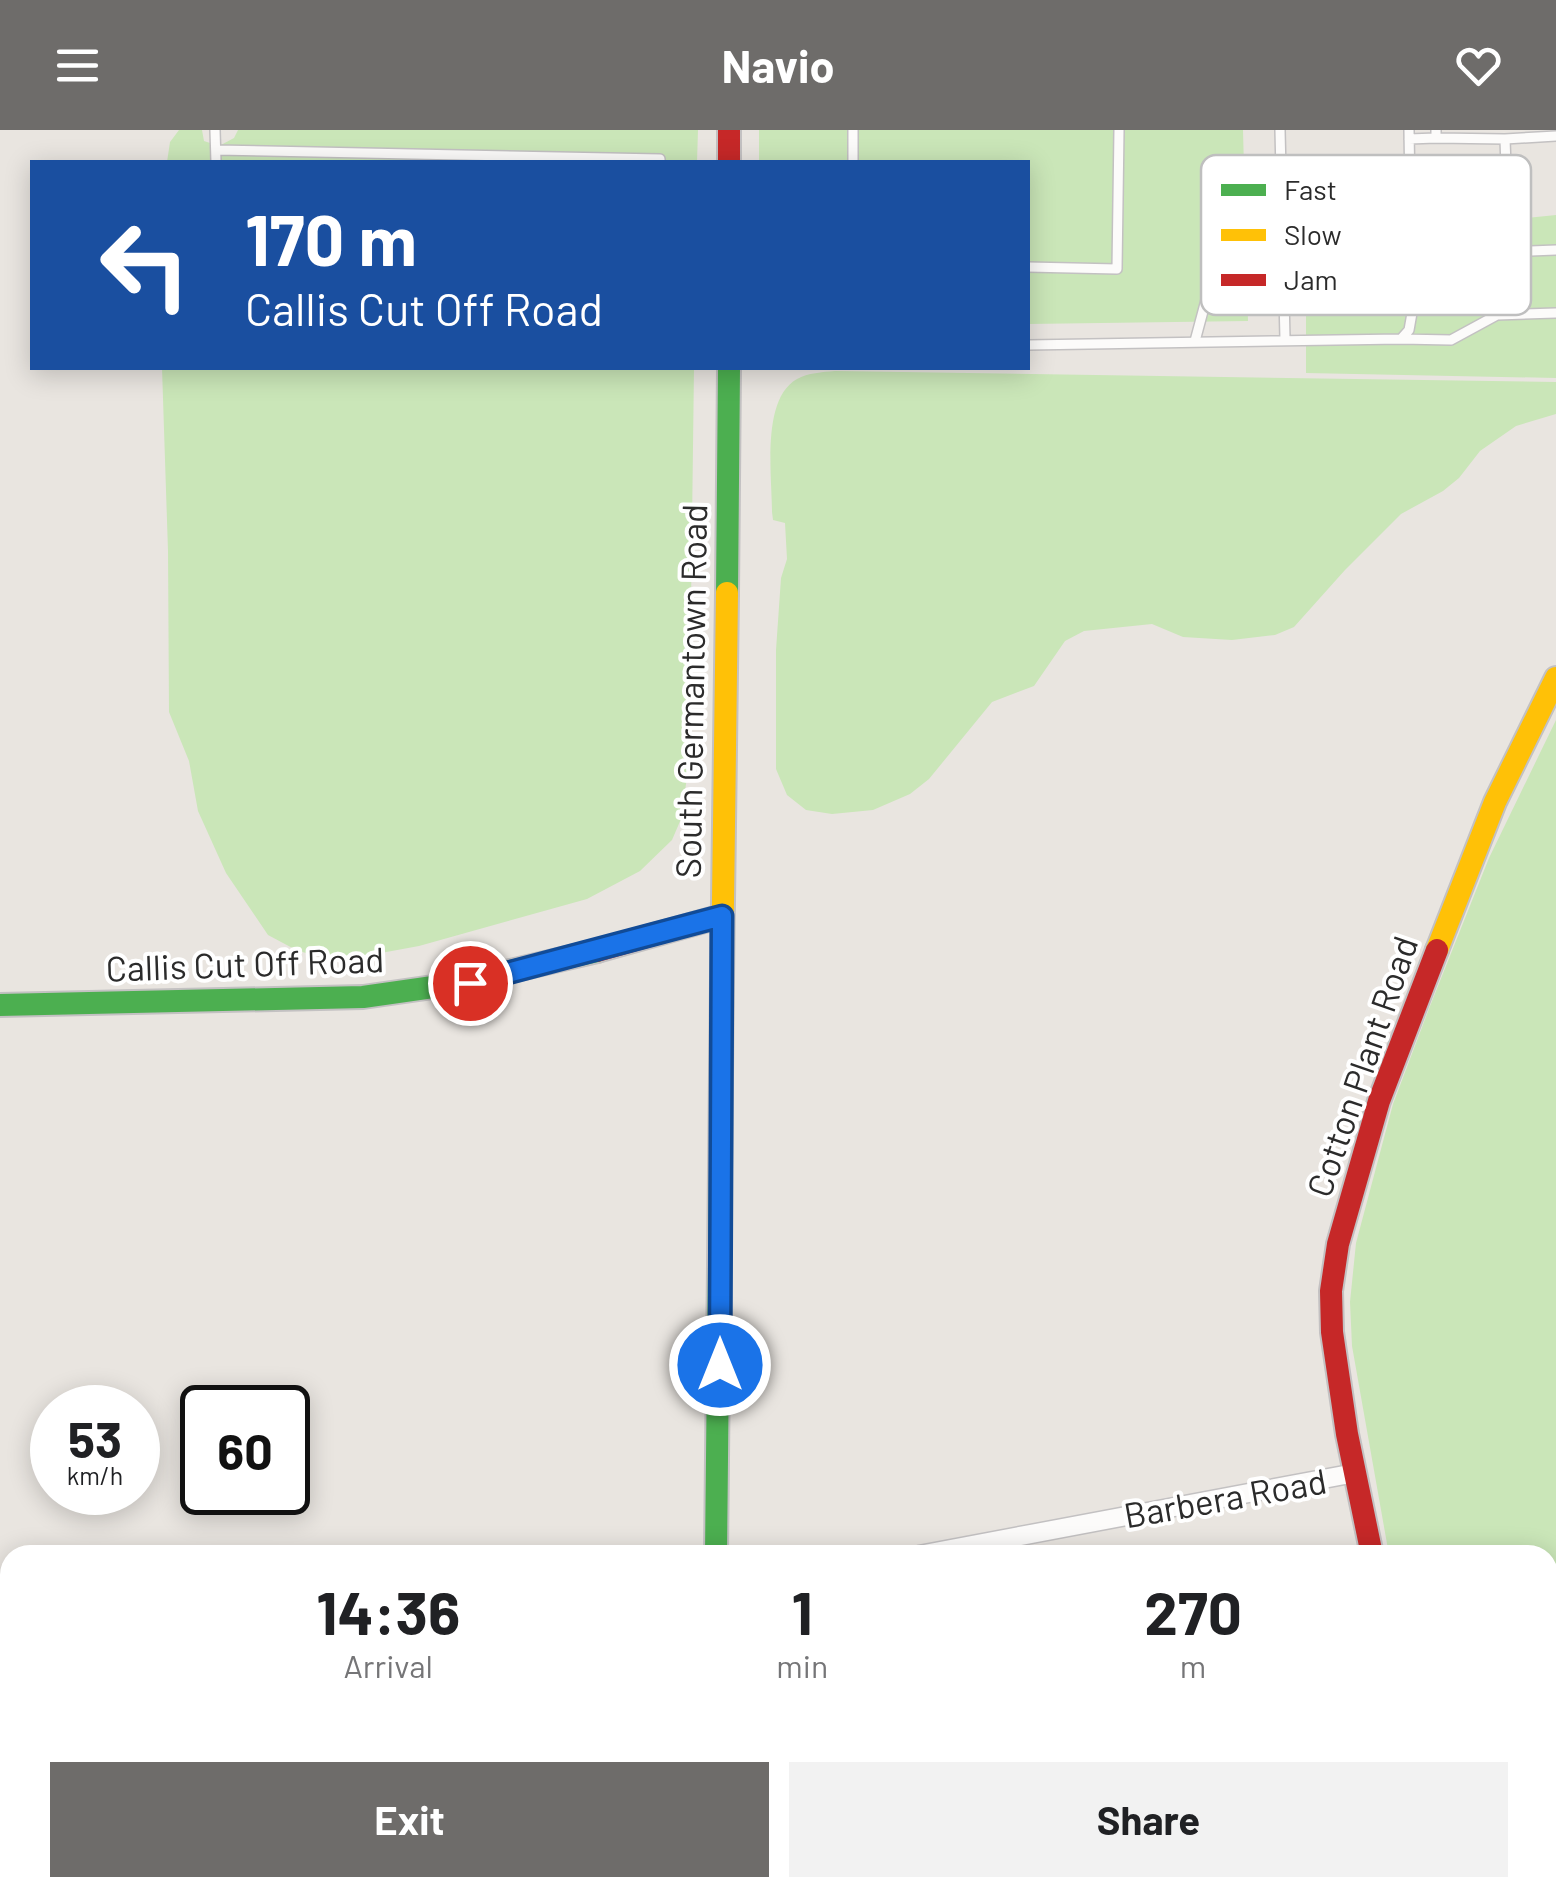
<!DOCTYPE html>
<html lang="en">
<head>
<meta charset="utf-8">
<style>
  body { margin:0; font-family:Barlow,sans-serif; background:#f2f2f2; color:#202124; height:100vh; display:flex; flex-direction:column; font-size:38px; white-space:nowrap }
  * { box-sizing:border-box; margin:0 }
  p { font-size:32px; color:#757577 }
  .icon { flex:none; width:55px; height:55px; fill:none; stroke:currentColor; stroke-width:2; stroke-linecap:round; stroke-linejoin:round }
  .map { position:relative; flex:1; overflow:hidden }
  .sheet { position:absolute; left:0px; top:1415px; width:1558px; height:352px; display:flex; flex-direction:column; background:#fff; border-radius:30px 30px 0 0; box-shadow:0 5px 25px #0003 }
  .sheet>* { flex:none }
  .hud { position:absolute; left:30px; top:30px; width:1000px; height:210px; border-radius:0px; box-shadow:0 5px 25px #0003; background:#1a4fa0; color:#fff; overflow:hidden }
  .speed { position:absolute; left:30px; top:1255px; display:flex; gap:20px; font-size:50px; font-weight:700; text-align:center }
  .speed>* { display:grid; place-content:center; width:130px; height:130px; border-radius:50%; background:#fff; box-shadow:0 5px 25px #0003; line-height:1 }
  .speed small { font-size:25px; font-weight:400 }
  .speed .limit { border:5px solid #111; border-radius:15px; background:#fff; color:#111 }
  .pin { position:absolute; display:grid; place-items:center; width:85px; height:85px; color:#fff; margin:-42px; border:5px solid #fff; border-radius:50%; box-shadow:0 2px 10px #0007 }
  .me { position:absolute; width:110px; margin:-55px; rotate:0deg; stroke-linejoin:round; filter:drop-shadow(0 0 8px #0008) }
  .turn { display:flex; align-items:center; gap:35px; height:210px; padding:0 50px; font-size:45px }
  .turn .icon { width:130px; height:130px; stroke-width:2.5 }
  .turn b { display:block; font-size:70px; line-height:85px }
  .eta { display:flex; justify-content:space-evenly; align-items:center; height:170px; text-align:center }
  .eta b { font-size:60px; font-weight:700; line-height:70px }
  .cta { display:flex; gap:20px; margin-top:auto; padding:20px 50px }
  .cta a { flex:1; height:115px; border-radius:0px; background:#6e6c6a; color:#fff; font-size:40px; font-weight:700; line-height:115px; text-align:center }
  .cta a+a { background:#f2f2f2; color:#202124 }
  header { display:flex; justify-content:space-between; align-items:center; height:130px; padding:0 50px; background:#6e6c6a; color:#fff; font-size:45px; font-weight:700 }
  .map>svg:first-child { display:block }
  .green { fill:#cae6b8 }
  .building { fill:#cecbc7; stroke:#d4d1cc; stroke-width:2.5 }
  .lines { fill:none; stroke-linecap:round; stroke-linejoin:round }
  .lane-casing { stroke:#c3c1c2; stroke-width:12 }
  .street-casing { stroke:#c3c1c2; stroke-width:21 }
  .fast-casing { stroke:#c3c1c2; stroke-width:26 }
  .slow-casing { stroke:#c3c1c2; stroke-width:26 }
  .jam-casing { stroke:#c3c1c2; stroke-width:26 }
  .lane { stroke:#fcfbfa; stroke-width:9 }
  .street { stroke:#fcfbfa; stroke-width:18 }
  .fast { stroke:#4caf50; stroke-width:22 }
  .slow { stroke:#ffc107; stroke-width:22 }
  .jam { stroke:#c62828; stroke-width:22 }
  .route-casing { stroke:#114b97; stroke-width:25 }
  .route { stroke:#1a73e8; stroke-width:18 }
  .labels { text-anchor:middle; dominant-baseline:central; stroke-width:8; stroke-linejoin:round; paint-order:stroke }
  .street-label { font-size:35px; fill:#2b2b2b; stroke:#fff }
  .key { fill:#fff; stroke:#bfbfbf; stroke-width:2.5 }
  .key-label { font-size:28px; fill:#2b2b2b }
</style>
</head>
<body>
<header><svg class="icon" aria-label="menu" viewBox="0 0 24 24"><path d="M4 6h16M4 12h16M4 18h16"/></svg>Navio<svg class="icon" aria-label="heart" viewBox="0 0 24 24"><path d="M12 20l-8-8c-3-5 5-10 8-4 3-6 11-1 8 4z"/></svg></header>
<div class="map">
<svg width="1556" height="1766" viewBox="0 0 1556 1766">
  <rect width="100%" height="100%" fill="#e9e5e0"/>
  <!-- green -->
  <path class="green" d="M179,0H202L204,11L219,16L234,8L238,0H698L697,32H167L170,12Z
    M759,0H1243L1248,191L1028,194V32H759Z
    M1556,85V248L1306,243V150L1310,139L1429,133L1435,128L1436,97Z
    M162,238H694L689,633L681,689L672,710L640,741L587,769L419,816L370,825L319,826L298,821L268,805L226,743L198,681L189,631L169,582L168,421Z
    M835,241L1556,252V284L1516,296L1480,321L1459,348L1443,361L1401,384L1345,440L1294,497L1275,505L1232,510L1183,507L1152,494L1084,501L1065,511L1034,556L992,572L929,649L910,664L873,680L832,684L806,680L787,665L776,639V520L781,448L787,429L785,393L773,390L772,382C772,346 761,269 797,249C808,243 822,242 835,241Z
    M1556,590V1484H1548V1425H1389L1352,1216L1350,1172L1356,1113L1393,974L1430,876L1489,728Z"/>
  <!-- building -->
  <path class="building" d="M10,1534V1576L0,1578V1536Z
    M1552,1573H1556V1651L1550,1652L1551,1667H1548V1580H1552Z
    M1,1708L10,1714V1755L3,1766H0Z
    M77,1758H119L120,1766H101L100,1761L78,1764Z"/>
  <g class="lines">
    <defs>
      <path id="lane" d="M215,0L216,32
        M853,0V32
        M1280,0L1285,209
        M1556,6L1505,9L1509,122L1496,146L1497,185L1556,183
        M1436,8L1505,9
        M1409,9L1436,8V0
        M216,20L660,29V32
        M1509,122L1556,120
        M1028,137L1117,139L1119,0
        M1401,209L1451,210L1497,185
        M1195,211L1235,62L1282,61
        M1028,215L1401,209L1409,200L1412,183L1409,0"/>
      <path id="street" d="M919,1425L1355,1343
        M0,1602L10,1600
        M0,1683L10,1682
        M448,1758L450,1766
        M210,1766L231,1758
        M373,1766L405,1758"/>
      <path id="fast" d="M727,463L729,238
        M0,875L363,867L454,854L597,821
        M716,1425L722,848
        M1442,1758L1444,1766"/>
      <path id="slow" d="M1437,820L1495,672L1556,548
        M722,848L727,463"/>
      <path id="jam" d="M729,0V32
        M597,821L722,786
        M1372,1425L1347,1304L1332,1202L1331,1161L1338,1114L1379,971L1437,820
        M717,1758V1766"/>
    </defs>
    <!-- lane casing -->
    <use href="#lane" class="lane-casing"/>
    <!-- street casing -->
    <use href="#street" class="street-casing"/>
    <!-- fast casing -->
    <use href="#fast" class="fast-casing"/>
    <!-- slow casing -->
    <use href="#slow" class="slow-casing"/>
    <!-- jam casing -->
    <use href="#jam" class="jam-casing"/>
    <!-- lane -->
    <use href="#lane" class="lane"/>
    <!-- street -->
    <use href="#street" class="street"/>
    <!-- fast -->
    <use href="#fast" class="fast"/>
    <!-- slow -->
    <use href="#slow" class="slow"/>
    <!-- jam -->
    <use href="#jam" class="jam"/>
  </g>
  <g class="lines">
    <defs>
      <path id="route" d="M470,853L722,786L720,1235"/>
    </defs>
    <!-- route casing -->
    <use href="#route" class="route-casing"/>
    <!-- route -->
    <use href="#route" class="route"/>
  </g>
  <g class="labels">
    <!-- street labels -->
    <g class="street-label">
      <text transform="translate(690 561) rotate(-89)">South Germantown Road</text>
      <text transform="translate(245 833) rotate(-2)">Callis Cut Off Road</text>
      <text transform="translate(1361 936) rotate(-71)">Cotton Plant Road</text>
      <text transform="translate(1225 1367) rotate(-10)">Barbera Road</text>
    </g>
  </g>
  <!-- legend -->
  <rect x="1201" y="25" width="330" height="160" rx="15" class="key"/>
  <rect x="1221" y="54" width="45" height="12" fill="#4caf50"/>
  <rect x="1221" y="99" width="45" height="12" fill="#ffc107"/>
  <rect x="1221" y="144" width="45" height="12" fill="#c62828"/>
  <g class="key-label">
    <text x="1284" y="70">Fast</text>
    <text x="1284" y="115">Slow</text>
    <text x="1284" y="160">Jam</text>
  </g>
</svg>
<div class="speed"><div>53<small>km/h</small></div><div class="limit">60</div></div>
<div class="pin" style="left:470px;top:853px;background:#d93025"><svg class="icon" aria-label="arrive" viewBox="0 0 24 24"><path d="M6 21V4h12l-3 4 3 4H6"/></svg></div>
<svg class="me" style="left:720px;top:1235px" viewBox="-20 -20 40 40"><circle r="17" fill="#1a73e8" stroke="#fff" stroke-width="3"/><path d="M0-11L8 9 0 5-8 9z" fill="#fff"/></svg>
<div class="hud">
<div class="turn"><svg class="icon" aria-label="left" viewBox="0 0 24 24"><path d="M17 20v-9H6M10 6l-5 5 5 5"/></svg><div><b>170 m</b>Callis Cut Off Road</div></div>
</div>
<section class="sheet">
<div class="eta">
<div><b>14:36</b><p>Arrival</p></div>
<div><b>1</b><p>min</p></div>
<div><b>270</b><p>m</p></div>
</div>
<div class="cta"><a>Exit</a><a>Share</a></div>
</section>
</div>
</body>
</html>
